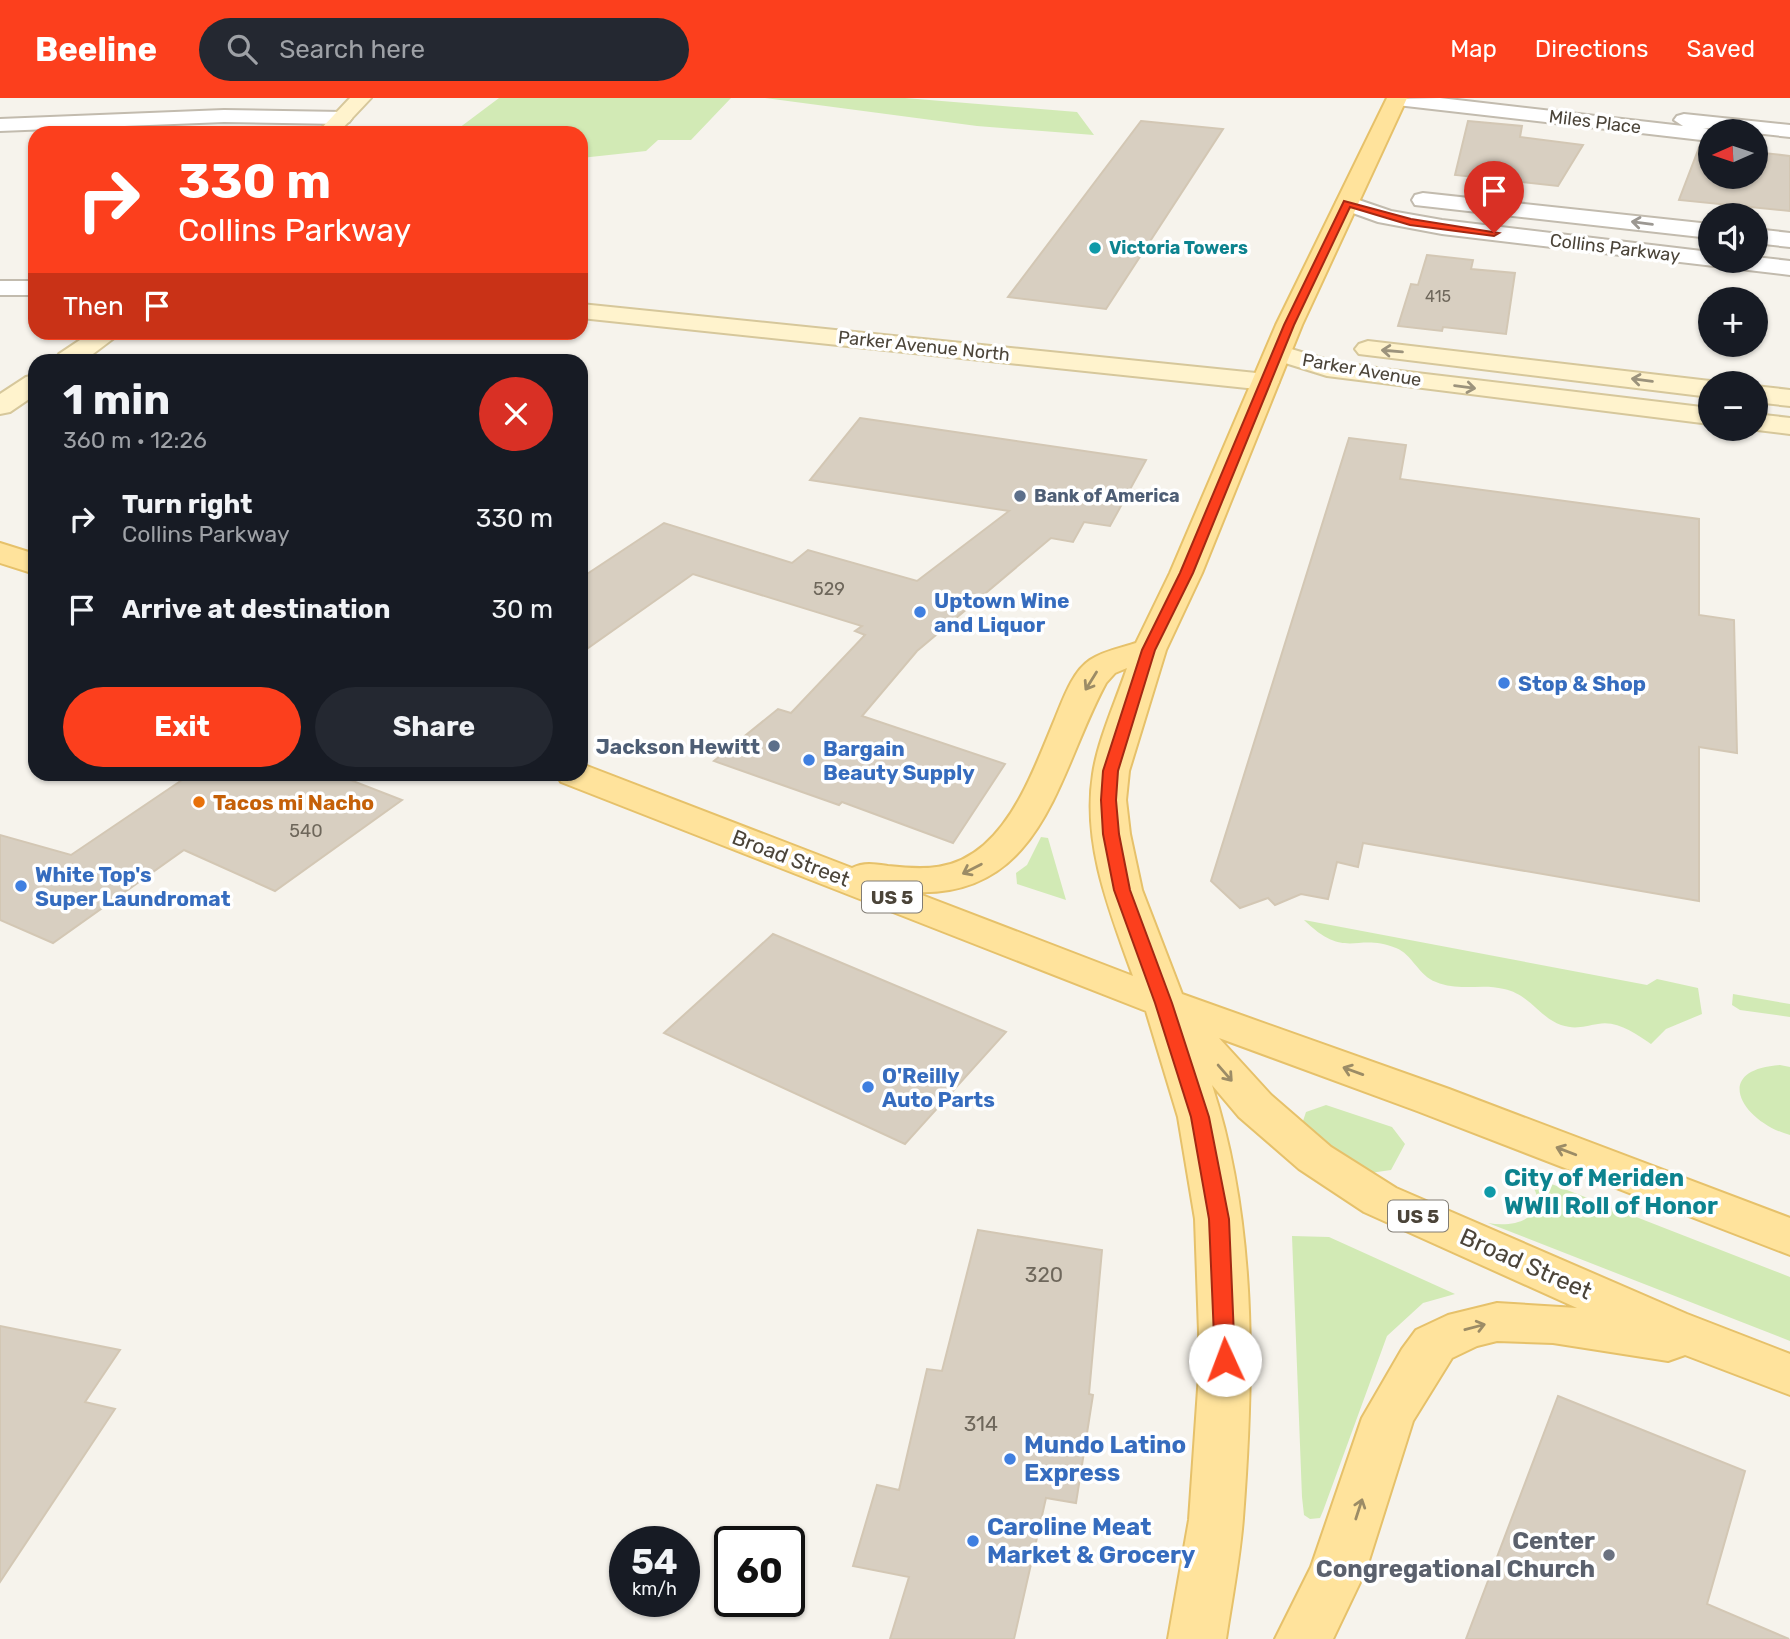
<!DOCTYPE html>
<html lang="en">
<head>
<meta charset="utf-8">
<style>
  body { margin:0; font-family:Rubik,sans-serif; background:#242831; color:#f1f3f6; height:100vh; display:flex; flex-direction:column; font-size:26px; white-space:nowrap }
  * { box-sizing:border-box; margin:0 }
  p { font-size:23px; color:#9ea1a6 }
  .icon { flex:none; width:38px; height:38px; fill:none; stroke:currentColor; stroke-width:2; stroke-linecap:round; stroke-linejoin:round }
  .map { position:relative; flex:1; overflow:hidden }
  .side { position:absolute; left:28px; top:256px; width:560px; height:427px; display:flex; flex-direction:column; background:#171b24; border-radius:21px; box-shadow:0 2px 5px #0004 }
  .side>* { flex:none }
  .top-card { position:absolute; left:28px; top:28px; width:560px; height:214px; border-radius:21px; box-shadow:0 2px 5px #0004; background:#fc3f1d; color:#fff; overflow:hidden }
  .needle { width:46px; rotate:267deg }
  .buttons { position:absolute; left:1698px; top:21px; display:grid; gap:14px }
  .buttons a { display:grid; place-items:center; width:70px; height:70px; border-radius:50%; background:#171b24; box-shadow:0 2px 5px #0004; font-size:35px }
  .speed { position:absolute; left:609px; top:1428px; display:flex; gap:14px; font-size:35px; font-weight:700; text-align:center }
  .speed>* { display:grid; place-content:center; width:91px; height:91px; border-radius:50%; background:#171b24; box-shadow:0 2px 5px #0004; line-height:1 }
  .speed small { font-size:18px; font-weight:400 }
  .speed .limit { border:4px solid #111; border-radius:10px; background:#fff; color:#111 }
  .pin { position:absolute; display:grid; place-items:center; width:60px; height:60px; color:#fff; margin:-72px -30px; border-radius:50% 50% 50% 0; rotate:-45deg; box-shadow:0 0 7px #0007 }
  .pin .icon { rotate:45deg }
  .me { position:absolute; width:77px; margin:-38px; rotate:358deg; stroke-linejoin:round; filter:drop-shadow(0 0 5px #0008) }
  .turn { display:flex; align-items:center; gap:24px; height:147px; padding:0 35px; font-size:32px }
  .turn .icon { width:91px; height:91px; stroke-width:2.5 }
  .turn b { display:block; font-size:49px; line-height:60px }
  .then { display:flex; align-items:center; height:66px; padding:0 35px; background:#0003; gap:14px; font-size:26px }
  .round { display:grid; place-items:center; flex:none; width:74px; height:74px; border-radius:37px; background:#242831 }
  .head { display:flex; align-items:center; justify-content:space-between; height:119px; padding:0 35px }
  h1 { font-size:42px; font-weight:700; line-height:52px }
  .cta { display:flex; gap:14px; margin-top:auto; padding:14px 35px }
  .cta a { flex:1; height:80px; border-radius:42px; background:#fc3f1d; color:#fff; font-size:28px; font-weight:700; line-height:80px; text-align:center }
  .cta a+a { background:#242831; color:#f1f3f6 }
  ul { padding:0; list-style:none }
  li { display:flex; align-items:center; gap:21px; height:91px; padding:0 35px }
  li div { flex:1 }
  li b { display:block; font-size:26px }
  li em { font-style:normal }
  header { display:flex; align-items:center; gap:42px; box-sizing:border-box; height:98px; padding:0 35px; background:#fc3f1d; color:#fff }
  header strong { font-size:33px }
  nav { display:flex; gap:38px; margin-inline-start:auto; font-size:24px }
  .search { width:490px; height:63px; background:#242831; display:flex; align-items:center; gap:18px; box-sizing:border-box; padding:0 24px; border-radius:38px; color:#9ea1a6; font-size:26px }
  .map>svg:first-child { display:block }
  .green { fill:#d2eab5 }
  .building { fill:#d8cfc1; stroke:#d3c7b4; stroke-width:2 }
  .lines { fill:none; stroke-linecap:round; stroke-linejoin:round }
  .street-casing { stroke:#c2bbae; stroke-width:4 }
  .secondary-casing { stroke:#d6c79b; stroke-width:4 }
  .primary-casing { stroke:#e6c16a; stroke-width:4 }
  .street { fill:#fff; fill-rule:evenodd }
  .secondary { fill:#fff3cd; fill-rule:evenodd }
  .primary { fill:#ffe39c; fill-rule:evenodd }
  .oneway { stroke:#9c9892 }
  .oneway2 { stroke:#9c937c }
  .oneway3 { stroke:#9c8c66 }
  .route { fill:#fc3f1d; stroke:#a42913; stroke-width:2 }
  .culture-dot { fill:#0f9aa8; stroke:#fff; stroke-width:2.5 }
  .service-dot { fill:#5c6f8a; stroke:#fff; stroke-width:2.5 }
  .shop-dot { fill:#3f7fe0; stroke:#fff; stroke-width:2.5 }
  .food-dot { fill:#e8710a; stroke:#fff; stroke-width:2.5 }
  .worship-dot { fill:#6b7280; stroke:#fff; stroke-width:2.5 }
  .labels { text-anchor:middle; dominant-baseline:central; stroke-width:7; stroke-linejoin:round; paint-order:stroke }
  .far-number-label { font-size:16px; fill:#6e675b }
  .far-street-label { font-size:18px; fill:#4b4439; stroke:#fff }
  .far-culture-label { font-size:18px; font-weight:bold; fill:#0d838f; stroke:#fff; text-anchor:start }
  .far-service-label { font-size:18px; font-weight:bold; fill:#4e5e75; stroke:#fff; text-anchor:start }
  .number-label { font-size:18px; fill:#6e675b }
  .shield { fill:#fff; stroke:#817c74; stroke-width:2 }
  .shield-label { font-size:19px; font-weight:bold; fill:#4b4439 }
  .shop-label { font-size:21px; font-weight:bold; fill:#366cbe; stroke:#fff; text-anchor:start }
  .service-label { font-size:21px; font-weight:bold; fill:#4e5e75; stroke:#fff; text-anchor:end }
  .food-label { font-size:21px; font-weight:bold; fill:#c56008; stroke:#fff; text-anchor:start }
  .street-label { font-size:21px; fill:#4b4439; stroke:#fff }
  .near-number-label { font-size:21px; fill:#6e675b }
  .near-culture-label { font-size:24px; font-weight:bold; fill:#0d838f; stroke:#fff; text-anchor:start }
  .near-street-label { font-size:24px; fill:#4b4439; stroke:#fff }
  .near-shop-label { font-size:24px; font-weight:bold; fill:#366cbe; stroke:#fff; text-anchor:start }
  .near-worship-label { font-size:24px; font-weight:bold; fill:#5b616d; stroke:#fff; text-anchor:end }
</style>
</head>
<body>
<header>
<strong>Beeline</strong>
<div class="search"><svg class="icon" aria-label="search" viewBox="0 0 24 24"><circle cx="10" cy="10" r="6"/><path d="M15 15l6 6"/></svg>Search here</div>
<nav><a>Map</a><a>Directions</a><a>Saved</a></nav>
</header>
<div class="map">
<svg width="1790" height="1541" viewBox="0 0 1790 1541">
  <rect width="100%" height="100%" fill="#f6f3ec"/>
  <!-- green -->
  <path class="green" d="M499,0H731L691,42H658L646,53L581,60V35H480L459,30Z
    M765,0H905L1077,14L1094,37L977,28Z
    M1041,739L1048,740L1066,802L1017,786L1016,775L1027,767Z
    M1304,822L1647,887L1657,881L1698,890L1702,916L1666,931L1651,946C1636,936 1617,922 1598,926C1584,928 1576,932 1561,927C1539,919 1529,896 1504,891C1481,885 1460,894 1436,884C1419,878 1412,856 1396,850C1355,834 1346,863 1304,822Z
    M1733,896L1790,906V919L1740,912L1732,907Z
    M1780,967L1790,969V1037C1744,1025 1709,972 1780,967Z
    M1326,1007L1392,1029L1405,1046L1391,1072L1370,1075L1313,1040L1302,1026L1306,1014Z
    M1521,1074L1790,1179V1243L1488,1125C1528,1132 1557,1108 1521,1074Z
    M1292,1138L1329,1139L1455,1196L1423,1205L1387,1238L1323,1413L1320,1420L1310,1421L1304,1417L1302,1399Z"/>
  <!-- building -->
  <path class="building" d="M1141,23L1223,31L1106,211L1008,199Z
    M1468,23L1522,28L1520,39L1583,47L1558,88L1455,77Z
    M1700,47L1710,48V79H1755V54L1790,58V113L1679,102Z
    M1427,157L1473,162L1471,171L1515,175L1506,236L1443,229L1442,233L1398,228L1411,186L1418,187Z
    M860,320L1146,362L1110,428L1084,424L1073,444L1051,440L917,553L862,618L1005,666L953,745L842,704L839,707L714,663L778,611L791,615L865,537L855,533L862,528L693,476L581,555V480L664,425L792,465L808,452L917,483L1009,413L810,382Z
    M1349,340L1406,347L1400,381L1699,421V517L1734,522L1737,655L1699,649V803L1363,745L1358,769L1337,764L1328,801L1301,796L1275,807L1268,800L1240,810L1211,783Z
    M191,676H335L402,702L275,793L184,752L53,845L0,822V737L71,757Z
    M773,836L1006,934L905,1046L664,935Z
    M978,1132L1102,1152L1089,1296L1093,1297L1076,1405L1046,1400L1014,1541H890L909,1479L853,1468L877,1387L899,1392L927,1271L942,1273Z
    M0,1228L120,1252L85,1304L115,1311L0,1484Z
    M1558,1298L1745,1373L1707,1506L1789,1541H1466Z"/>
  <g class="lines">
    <defs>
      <path id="street" d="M1440,0L1683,28L1674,22L1677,18L1684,16L1790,27V39L1755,35V33L1703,30L1718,33H1710V43L1397,7L1387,1Z
        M224,12L342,14L349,16L352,20L349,24L342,26L224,24L0,33V21Z
        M1423,95L1710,126V140L1415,107L1412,102L1415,97Z
        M1347,98L1391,113L1442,122L1710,154V163H1755V159L1790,163V177L1442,136L1378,124L1339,110L1336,105L1339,100Z
        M1755,131L1790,135V149L1755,145Z
        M0,183H35V197H0Z"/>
      <path id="secondary" d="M350,0H371L338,35H317Z
        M581,206L1266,276L1275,278L1279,284L1275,290L1266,292L581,220Z
        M92,234H122L85,262H55L59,256Z
        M1368,243L1710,283L1719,285H1710V299L1359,256L1355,251L1359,246Z
        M1278,247L1331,263L1383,271L1710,310V326L1327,278L1269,260L1265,255L1269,250Z
        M35,277V297L10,314L0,316V296L26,279Z
        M1755,288L1790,292V308L1755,304Z
        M1755,316L1790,320V336L1749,331H1755Z"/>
      <path id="primary" d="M1387,0H1407L1302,227L1202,475L1166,552L1129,673L1126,702L1130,736L1142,792L1182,896L1449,991L1790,1120V1157L1417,1013L1219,940L1271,997L1331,1049L1396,1090L1687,1216L1790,1256V1297L1685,1257L1668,1263L1553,1245L1497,1243L1477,1248L1452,1260L1413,1323L1366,1472L1333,1541H1275L1311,1469L1362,1320L1402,1251L1416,1232L1448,1217L1497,1205L1577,1210L1364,1114L1299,1071L1239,1019L1212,987C1257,1125 1254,1277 1243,1420C1240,1460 1232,1501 1226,1541H1168L1189,1422L1200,1262L1195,1121L1178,1019L1146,913L561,684L556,676H581V667L587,668L852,770C864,764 875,766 888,768C925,772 954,773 984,747C1019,716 1037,664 1055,621C1063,602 1072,574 1090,562C1103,553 1121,550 1136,545L1170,475L1276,227ZM1127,570C1116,603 1098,642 1093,676C1082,746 1110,814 1133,878L914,794C1044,800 1058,673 1106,585L1115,575Z
        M0,445L35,456V476L0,465Z"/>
    </defs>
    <!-- street casing -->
    <use href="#street" class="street-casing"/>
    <!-- secondary casing -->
    <use href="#secondary" class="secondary-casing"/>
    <!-- primary casing -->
    <use href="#primary" class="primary-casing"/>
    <!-- street -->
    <use href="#street" class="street"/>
    <!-- secondary -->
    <use href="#secondary" class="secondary"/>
    <!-- primary -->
    <use href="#primary" class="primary"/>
  </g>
  <!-- one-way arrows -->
  <defs><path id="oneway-shaft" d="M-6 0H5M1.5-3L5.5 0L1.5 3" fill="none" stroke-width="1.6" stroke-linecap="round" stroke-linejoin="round" transform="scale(1.75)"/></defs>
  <use class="oneway" href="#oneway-shaft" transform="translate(1642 125) rotate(-173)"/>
  <g class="oneway2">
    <use href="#oneway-shaft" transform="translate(1392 253) rotate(-175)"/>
    <use href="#oneway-shaft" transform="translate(1642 282) rotate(-173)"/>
    <use href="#oneway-shaft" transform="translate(1465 289) rotate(7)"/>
  </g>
  <g class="oneway3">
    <use href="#oneway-shaft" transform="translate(1091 583) rotate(122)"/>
    <use href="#oneway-shaft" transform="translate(972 771) rotate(153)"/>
    <use href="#oneway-shaft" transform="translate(1353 973) rotate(-160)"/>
    <use href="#oneway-shaft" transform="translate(1225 975) rotate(49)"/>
    <use href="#oneway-shaft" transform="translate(1566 1053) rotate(-159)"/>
    <use href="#oneway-shaft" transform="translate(1475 1229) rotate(-15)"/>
    <use href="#oneway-shaft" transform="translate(1359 1411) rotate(-72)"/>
  </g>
  <!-- route -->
  <path class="route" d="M1344,103L1411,121L1499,135L1494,138L1410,127L1350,109L1294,227L1193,475L1155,552L1118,673L1116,702L1119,736L1130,792L1172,905L1209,1019L1229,1121L1235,1262L1232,1268L1225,1270L1218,1268L1215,1262L1209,1121L1191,1019L1155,905L1114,792L1103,736L1101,702L1103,673L1142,552L1180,475L1284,227Z"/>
  <!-- markers -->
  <g class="culture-dot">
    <circle cx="1095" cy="150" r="7"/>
    <circle cx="1490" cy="1094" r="7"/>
  </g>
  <g class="service-dot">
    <circle cx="1020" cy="398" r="7"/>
    <circle cx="774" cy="648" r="7"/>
  </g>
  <g class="shop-dot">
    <circle cx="920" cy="514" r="7"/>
    <circle cx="1504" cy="585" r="7"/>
    <circle cx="809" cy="662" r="7"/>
    <circle cx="21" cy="788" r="7"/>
    <circle cx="868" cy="989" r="7"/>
    <circle cx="1010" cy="1361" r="7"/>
    <circle cx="973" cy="1443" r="7"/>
  </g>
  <circle class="food-dot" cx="199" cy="704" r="7"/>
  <circle class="worship-dot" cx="1609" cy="1457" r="7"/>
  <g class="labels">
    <!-- far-number labels -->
    <g class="far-number-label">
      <text x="1438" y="198">415</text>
    </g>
    <!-- far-street labels -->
    <g class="far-street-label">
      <text transform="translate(1595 24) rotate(7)">Miles Place</text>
      <text transform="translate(1615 150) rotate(7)">Collins Parkway</text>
      <text transform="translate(924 248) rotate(6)">Parker Avenue North</text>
      <text transform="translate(1362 272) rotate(10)">Parker Avenue</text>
    </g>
    <!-- far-culture labels -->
    <g class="far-culture-label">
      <text x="1109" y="150">Victoria Towers</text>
    </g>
    <!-- far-service labels -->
    <g class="far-service-label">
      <text x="1034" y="398">Bank of America</text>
    </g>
    <!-- number labels -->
    <g class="number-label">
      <text x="829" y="491">529</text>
      <text x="306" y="733">540</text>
    </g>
    <!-- shield labels -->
    <g class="shield">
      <rect x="862" y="783.5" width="60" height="31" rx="5"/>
      <rect x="1388" y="1102.5" width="60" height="31" rx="5"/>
    </g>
    <g class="shield-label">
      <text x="892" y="799">US 5</text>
      <text x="1418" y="1118">US 5</text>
    </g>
    <!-- shop labels -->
    <g class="shop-label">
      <text x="934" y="502">Uptown Wine<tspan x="934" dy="24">and Liquor</tspan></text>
      <text x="1518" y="585">Stop &amp; Shop</text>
      <text x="823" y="650">Bargain<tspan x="823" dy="24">Beauty Supply</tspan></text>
      <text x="35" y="776">White Top's<tspan x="35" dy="24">Super Laundromat</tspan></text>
      <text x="882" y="977">O'Reilly<tspan x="882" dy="24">Auto Parts</tspan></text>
    </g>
    <!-- service labels -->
    <g class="service-label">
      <text x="760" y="648">Jackson Hewitt</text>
    </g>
    <!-- food labels -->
    <g class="food-label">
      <text x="213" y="704">Tacos mi Nacho</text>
    </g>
    <!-- street labels -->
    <g class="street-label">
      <text transform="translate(791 760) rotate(21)">Broad Street</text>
    </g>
    <!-- near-number labels -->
    <g class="near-number-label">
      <text x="1044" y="1176">320</text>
      <text x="981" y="1325">314</text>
    </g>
    <!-- near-culture labels -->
    <g class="near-culture-label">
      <text x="1504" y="1080">City of Meriden<tspan x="1504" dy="28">WWII Roll of Honor</tspan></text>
    </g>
    <!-- near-street labels -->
    <g class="near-street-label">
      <text transform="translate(1526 1166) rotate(24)">Broad Street</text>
    </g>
    <!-- near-shop labels -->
    <g class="near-shop-label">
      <text x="1024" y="1347">Mundo Latino<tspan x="1024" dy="28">Express</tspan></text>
      <text x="987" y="1429">Caroline Meat<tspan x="987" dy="28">Market &amp; Grocery</tspan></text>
    </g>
    <!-- near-worship labels -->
    <g class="near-worship-label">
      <text x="1595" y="1443">Center<tspan x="1595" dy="28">Congregational Church</tspan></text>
    </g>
  </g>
</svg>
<div class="buttons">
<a><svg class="needle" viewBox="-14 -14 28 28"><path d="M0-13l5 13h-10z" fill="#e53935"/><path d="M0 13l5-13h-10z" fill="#9ea1a6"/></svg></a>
<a><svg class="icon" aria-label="sound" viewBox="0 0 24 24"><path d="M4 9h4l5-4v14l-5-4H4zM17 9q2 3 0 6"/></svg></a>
<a>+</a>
<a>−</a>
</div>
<div class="speed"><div>54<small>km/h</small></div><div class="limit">60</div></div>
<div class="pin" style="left:1494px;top:135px;background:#d93025"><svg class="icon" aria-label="arrive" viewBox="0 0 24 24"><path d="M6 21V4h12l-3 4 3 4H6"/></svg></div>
<svg class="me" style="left:1225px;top:1262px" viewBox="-20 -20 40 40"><circle r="19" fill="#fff"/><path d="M0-13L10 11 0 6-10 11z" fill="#fc3f1d"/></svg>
<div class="top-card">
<div class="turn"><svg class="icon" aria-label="right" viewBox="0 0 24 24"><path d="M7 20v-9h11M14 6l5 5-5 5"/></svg><div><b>330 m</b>Collins Parkway</div></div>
<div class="then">Then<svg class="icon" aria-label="arrive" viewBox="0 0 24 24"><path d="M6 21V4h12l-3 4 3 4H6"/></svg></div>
</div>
<section class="side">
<div class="head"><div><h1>1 min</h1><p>360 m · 12:26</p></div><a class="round" style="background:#d93025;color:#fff"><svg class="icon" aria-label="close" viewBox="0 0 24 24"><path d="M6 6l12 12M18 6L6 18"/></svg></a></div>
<ul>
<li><svg class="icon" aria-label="right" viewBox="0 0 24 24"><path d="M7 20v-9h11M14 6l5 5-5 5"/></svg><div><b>Turn right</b><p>Collins Parkway</p></div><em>330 m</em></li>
<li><svg class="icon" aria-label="arrive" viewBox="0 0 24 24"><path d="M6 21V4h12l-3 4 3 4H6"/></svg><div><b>Arrive at destination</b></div><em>30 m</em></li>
</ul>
<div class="cta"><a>Exit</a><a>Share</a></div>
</section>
</div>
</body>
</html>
